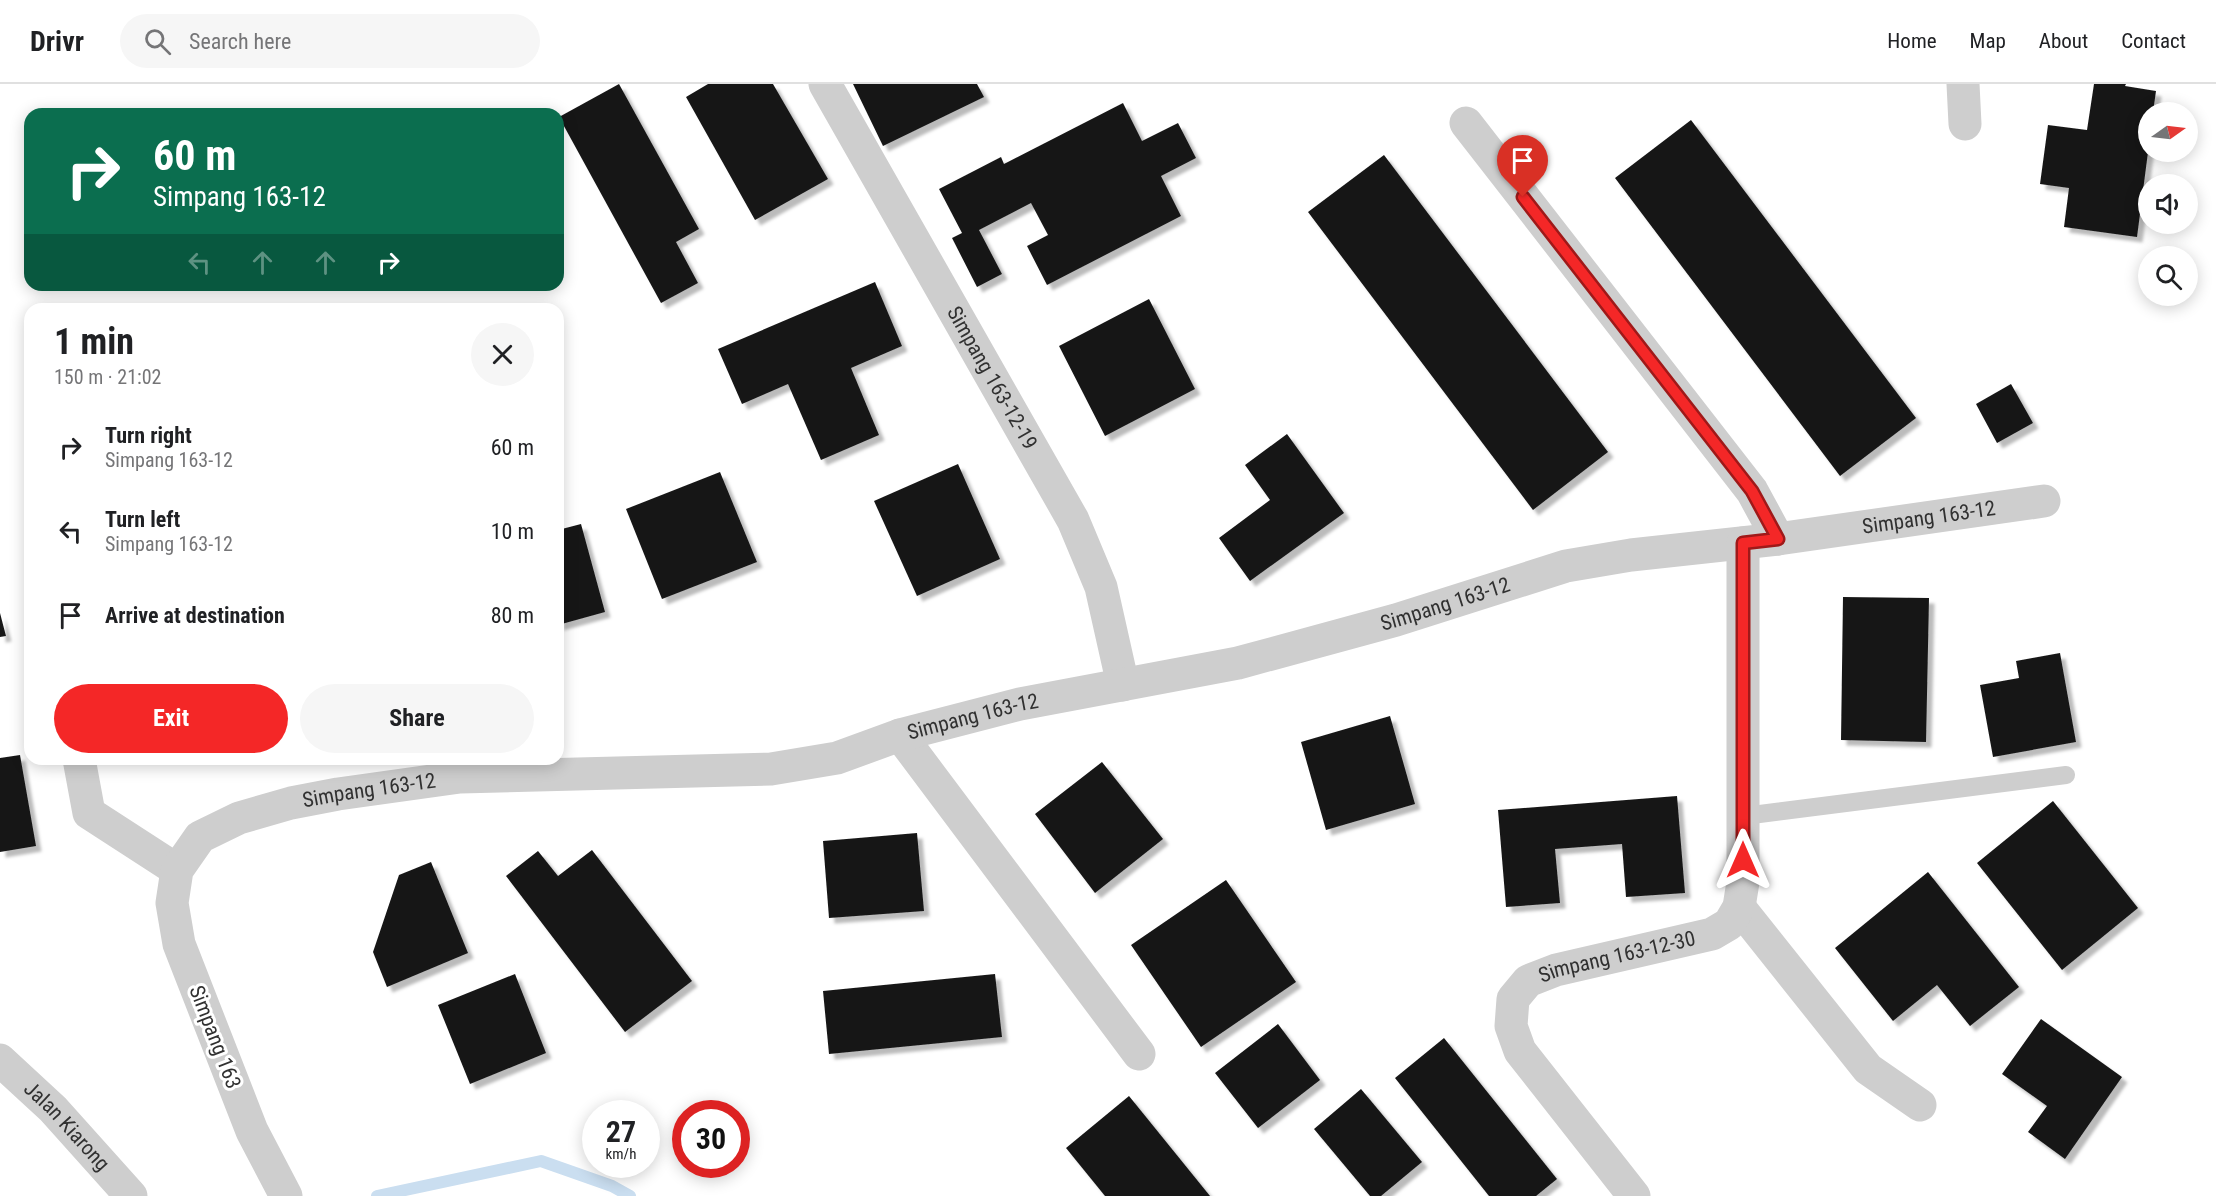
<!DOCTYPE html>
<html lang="en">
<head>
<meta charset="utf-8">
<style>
  body { margin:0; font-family:"Roboto Condensed",sans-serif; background:#f6f6f6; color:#202124; height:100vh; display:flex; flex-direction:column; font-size:22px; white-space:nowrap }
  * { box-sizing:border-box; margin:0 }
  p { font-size:20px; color:#757577 }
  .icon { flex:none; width:33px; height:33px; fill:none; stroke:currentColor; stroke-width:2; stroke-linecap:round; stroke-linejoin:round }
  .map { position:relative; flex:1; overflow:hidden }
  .details { position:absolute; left:24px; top:219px; width:540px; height:462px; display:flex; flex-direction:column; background:#fff; border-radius:18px; box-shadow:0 3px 15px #0003 }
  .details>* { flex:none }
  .top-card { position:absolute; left:24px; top:24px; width:540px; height:183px; border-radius:18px; box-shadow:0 3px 15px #0003; background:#0b6e4f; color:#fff; overflow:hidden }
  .needle { width:39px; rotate:76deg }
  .controls { position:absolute; left:2138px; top:18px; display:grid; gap:12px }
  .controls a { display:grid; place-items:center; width:60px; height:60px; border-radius:50%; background:#fff; box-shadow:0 3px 15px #0003; font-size:30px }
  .speed { position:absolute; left:582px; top:1016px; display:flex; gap:12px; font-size:30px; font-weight:700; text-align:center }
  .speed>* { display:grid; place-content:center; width:78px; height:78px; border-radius:50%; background:#fff; box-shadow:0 3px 15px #0003; line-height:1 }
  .speed small { font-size:15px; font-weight:400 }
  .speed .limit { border:9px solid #d22; background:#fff; color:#111 }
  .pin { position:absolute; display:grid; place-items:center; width:51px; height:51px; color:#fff; margin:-62px -26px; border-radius:50% 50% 50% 0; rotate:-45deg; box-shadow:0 0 6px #0007 }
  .pin .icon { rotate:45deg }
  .me { position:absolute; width:66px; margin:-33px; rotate:0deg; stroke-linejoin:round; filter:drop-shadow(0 0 4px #0008) }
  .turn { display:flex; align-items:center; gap:21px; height:126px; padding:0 30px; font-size:27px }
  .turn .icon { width:78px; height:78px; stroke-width:2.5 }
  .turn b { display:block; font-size:42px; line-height:51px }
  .lanes { display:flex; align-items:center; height:57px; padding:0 30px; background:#0003; justify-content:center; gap:30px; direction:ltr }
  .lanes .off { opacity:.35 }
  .round { display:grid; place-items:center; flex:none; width:63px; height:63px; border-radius:32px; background:#f6f6f6 }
  .headline { display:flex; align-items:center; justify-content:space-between; height:102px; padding:0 30px }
  h1 { font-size:36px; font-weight:700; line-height:45px }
  .cta { display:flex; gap:12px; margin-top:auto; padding:12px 30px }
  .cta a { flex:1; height:69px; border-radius:36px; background:#f42727; color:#fff; font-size:24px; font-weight:700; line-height:69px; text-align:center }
  .cta a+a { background:#f6f6f6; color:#202124 }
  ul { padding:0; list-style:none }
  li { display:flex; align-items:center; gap:18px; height:84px; padding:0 30px }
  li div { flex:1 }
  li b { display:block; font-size:22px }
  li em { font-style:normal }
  header { display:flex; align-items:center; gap:36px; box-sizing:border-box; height:84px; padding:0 30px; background:#fff; border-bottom:2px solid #e0e0e0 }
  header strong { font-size:28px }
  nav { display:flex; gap:33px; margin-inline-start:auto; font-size:21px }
  .search { width:420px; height:54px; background:#f6f6f6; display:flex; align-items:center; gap:15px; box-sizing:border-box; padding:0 21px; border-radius:33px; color:#757577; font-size:22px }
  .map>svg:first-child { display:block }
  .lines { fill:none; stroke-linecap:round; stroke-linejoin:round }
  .stream { stroke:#cadef0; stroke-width:12 }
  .building { fill:#181818; filter:url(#shadow) }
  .service { stroke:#cecece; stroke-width:18 }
  .minor { stroke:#cecece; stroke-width:33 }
  .route-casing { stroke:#9f1919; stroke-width:15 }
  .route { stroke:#f42727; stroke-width:10 }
  .labels { text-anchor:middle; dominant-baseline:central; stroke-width:6; stroke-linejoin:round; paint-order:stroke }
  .street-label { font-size:21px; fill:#313131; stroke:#fff }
</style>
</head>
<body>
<header>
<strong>Drivr</strong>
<div class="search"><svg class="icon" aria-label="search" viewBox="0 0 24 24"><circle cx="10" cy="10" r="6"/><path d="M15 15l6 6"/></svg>Search here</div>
<nav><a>Home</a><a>Map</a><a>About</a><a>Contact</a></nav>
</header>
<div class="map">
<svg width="2216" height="1112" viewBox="0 0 2216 1112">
  <defs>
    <filter id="shadow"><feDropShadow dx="5.5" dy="5.5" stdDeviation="1.5" flood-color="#0004"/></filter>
  </defs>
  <rect width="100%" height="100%" fill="#fff"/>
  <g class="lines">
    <!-- stream -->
    <path class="stream" d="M377,1112L541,1077L612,1102L630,1112"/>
  </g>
  <!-- building -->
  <path class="building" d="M619,0L699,145L676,158L698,199L661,219L559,33Z
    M708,0H773L828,95L755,136L686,13Z
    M853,0H977L984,13L883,62Z
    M2094,0H2126L2125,2L2156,7L2153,28H2148V68L2137,153L2064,143L2069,104L2040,100L2048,41L2087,46Z
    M1123,19L1142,57L1178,39L1196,74L1161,92L1181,132L1047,201L1027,162L1048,151L1031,119L979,146L1002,190L977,203L952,154L962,149L939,105L1001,73L1004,80Z
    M1691,36L1916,334L1840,392L1615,94Z
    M1384,71L1608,368L1533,426L1308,128Z
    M875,198L902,262L851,284L879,351L821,376L788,300L742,320L718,265Z
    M1149,215L1195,305L1105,352L1059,262Z
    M2011,300L2033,339L1997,359L1976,320Z
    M1287,350L1344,429L1250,497L1219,454L1270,416L1245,381Z
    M958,380L1000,475L917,512L874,417Z
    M720,388L757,478L662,515L626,425Z
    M581,440L605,528L558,541V446Z
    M1843,513L1929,514L1926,658L1841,656Z
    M0,529L6,552L0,553Z
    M2060,569L2076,658L1993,673L1980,601L2019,594L2016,577Z
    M1390,632L1415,720L1326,746L1301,658Z
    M20,671L36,762L0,768V674Z
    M1102,678L1163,755L1095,809L1035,730Z
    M1677,712L1685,809L1626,813L1622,760L1555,765L1560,819L1506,823L1498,726Z
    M2053,717L2138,824L2062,886L1977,779Z
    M917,749L924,827L829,834L823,757Z
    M592,766L692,897L625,948L506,792L538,767L558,792Z
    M431,778L468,869L387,903L373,868L399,791Z
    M1928,788L2019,903L1970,942L1937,901L1893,937L1835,864Z
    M1226,796L1296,898L1201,963L1131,861Z
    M515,890L546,969L470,1000L438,921Z
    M995,890L1002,953L829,970L823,907Z
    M2041,935L2122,993L2065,1075L2028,1048L2047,1022L2002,990Z
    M1278,940L1320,996L1258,1044L1215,989Z
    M1444,954L1557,1095L1536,1112H1489L1395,994Z
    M1361,1005L1422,1078L1381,1112H1370L1314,1045Z
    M1129,1012L1210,1112H1105L1066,1064Z"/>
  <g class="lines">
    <!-- service -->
    <path class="service" d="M1744,732L2066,691"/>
    <!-- minor -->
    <g class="minor">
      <path id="s1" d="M825,0L1073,436L1101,503L1123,601"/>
      <path d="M1963,0L1965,40"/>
      <path d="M1466,39L1752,407L1778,455"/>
      <path d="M900,651L1139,970"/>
      <path d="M79,675L89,729L177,786"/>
      <path d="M1739,823L1868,985L1920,1021"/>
      <path id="s2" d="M0,976L53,1025L131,1112"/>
      <path id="s3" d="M286,1112L252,1047L179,860L172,819L177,786L200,753L239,734L291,719L338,710L460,693L771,685L837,674L900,651L1020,620L1238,579L1396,536L1566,482L1631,471L1778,455L2044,417"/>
      <path id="s4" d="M1634,1112L1520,967L1511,942L1513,915L1528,897L1556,886L1712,850L1729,840L1739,823L1743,798V459"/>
    </g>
  </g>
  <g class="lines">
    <defs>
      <path id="route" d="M1523,113L1752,407L1778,455L1743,459V776"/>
    </defs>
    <!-- route casing -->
    <use href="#route" class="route-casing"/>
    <!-- route -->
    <use href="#route" class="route"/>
  </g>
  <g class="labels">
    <!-- street labels -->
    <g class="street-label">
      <text stroke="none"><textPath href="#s1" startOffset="338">Simpang 163-12-19</textPath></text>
      <text stroke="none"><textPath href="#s3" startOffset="2157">Simpang 163-12</textPath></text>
      <text stroke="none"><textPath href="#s3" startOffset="1664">Simpang 163-12</textPath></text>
      <text stroke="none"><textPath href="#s3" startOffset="1178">Simpang 163-12</textPath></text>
      <text stroke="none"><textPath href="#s3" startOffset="566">Simpang 163-12</textPath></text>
      <text stroke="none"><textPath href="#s4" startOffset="354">Simpang 163-12-30</textPath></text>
      <text transform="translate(215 953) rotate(69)">Simpang 163</text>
      <text stroke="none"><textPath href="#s2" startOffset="94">Jalan Kiarong</textPath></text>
    </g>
  </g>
</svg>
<div class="controls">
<a><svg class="needle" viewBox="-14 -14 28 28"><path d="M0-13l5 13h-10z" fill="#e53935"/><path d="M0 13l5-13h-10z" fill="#757577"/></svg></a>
<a><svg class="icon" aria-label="sound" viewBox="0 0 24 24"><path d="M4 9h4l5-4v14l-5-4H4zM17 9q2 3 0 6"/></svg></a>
<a><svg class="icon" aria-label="search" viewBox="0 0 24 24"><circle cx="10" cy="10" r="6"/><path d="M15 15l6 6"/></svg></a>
</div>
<div class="speed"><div>27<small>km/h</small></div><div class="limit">30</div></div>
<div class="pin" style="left:1523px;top:113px;background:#d93025"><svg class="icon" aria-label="arrive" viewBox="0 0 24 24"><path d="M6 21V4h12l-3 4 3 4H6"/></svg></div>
<svg class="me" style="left:1743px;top:776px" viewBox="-20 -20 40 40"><path d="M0-17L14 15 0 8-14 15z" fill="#f42727" stroke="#fff" stroke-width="4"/></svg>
<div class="top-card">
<div class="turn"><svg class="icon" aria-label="right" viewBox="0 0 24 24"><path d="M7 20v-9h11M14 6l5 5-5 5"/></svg><div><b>60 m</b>Simpang 163-12</div></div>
<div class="lanes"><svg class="icon off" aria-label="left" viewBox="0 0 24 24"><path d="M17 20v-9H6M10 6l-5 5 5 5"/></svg><svg class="icon off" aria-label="ahead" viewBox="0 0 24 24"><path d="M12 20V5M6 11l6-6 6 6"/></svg><svg class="icon off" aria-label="ahead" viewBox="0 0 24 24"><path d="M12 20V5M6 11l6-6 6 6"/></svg><svg class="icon" aria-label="right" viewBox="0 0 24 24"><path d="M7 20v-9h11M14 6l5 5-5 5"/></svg></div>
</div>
<section class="details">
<div class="headline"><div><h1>1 min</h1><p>150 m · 21:02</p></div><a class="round"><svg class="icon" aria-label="close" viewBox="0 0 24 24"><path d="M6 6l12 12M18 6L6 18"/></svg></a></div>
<ul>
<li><svg class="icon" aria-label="right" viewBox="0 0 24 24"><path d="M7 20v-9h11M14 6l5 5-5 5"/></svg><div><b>Turn right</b><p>Simpang 163-12</p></div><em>60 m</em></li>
<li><svg class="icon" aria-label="left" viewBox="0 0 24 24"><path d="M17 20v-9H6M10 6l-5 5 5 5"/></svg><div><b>Turn left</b><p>Simpang 163-12</p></div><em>10 m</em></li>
<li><svg class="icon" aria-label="arrive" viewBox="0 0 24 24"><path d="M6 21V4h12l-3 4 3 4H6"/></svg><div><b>Arrive at destination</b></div><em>80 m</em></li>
</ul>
<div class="cta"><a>Exit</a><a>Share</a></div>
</section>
</div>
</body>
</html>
